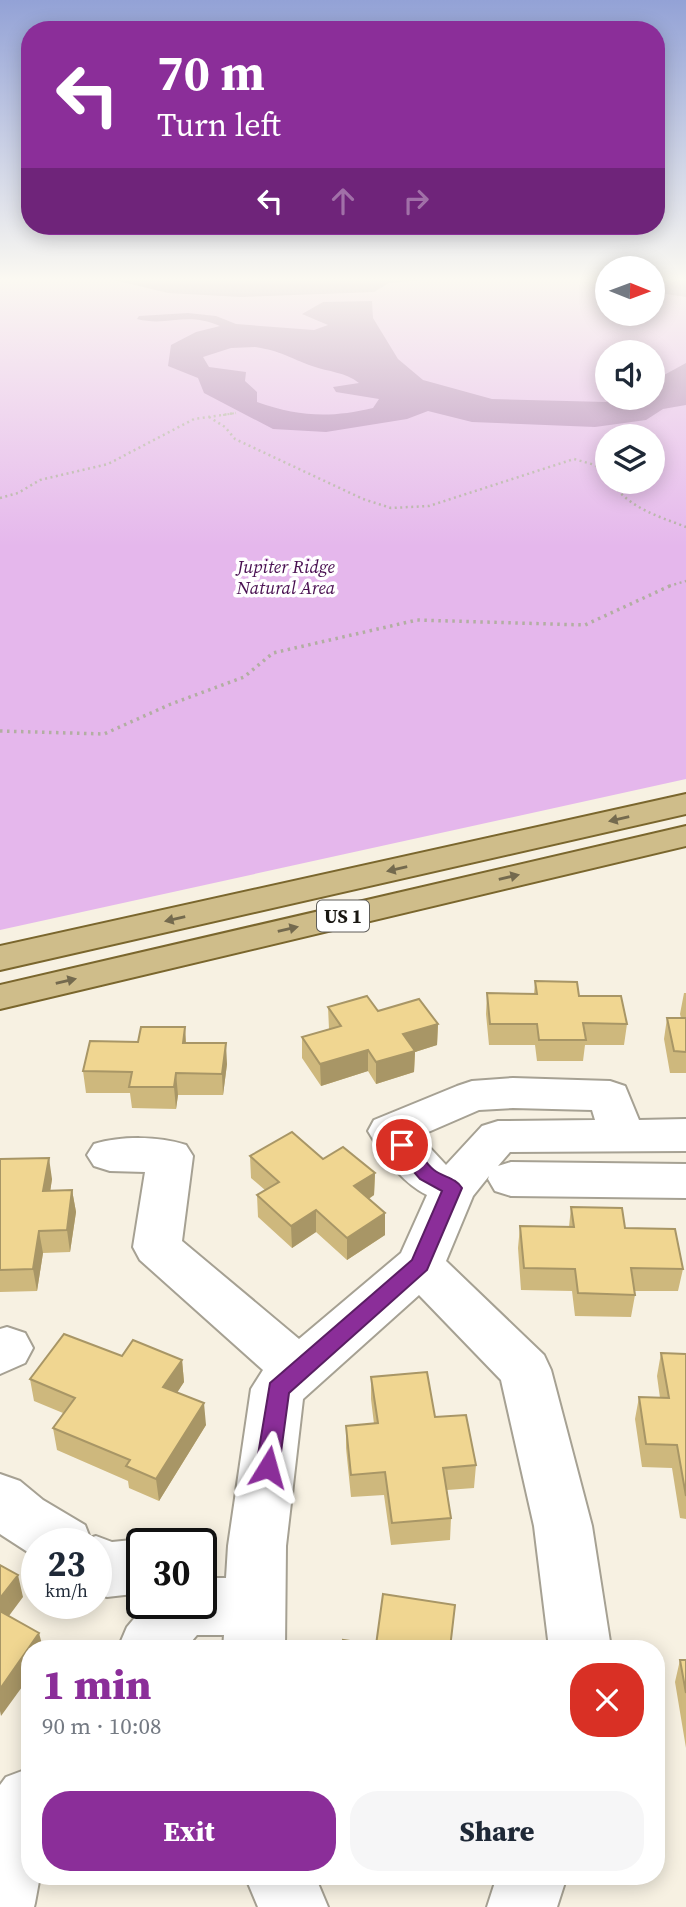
<!DOCTYPE html>
<html lang="en">
<head>
<meta charset="utf-8">
<style>
  body { margin:0; font-family:"Source Serif 4",serif; background:#f6f6f7; color:#1f2937; height:100vh; display:flex; flex-direction:column; font-size:26px; white-space:nowrap }
  * { box-sizing:border-box; margin:0 }
  p { font-size:23px; color:#747a83 }
  .icon { flex:none; width:38px; height:38px; fill:none; stroke:currentColor; stroke-width:2; stroke-linecap:round; stroke-linejoin:round }
  .map { position:relative; flex:1; overflow:hidden }
  .sheet { position:absolute; left:21px; top:1640px; width:644px; height:245px; display:flex; flex-direction:column; background:#fff; border-radius:28px; box-shadow:0 4px 18px #0003 }
  .sheet>* { flex:none }
  .guide { position:absolute; left:21px; top:21px; width:644px; height:214px; border-radius:28px; box-shadow:0 4px 18px #0003; background:#8b2e99; color:#fff; overflow:hidden }
  .needle { width:46px; rotate:91deg }
  .tools { position:absolute; left:595px; top:256px; display:grid; gap:14px }
  .tools a { display:grid; place-items:center; width:70px; height:70px; border-radius:50%; background:#fff; box-shadow:0 4px 18px #0003; font-size:35px }
  .speed { position:absolute; left:21px; top:1528px; display:flex; gap:14px; font-size:35px; font-weight:700; text-align:center }
  .speed>* { display:grid; place-content:center; width:91px; height:91px; border-radius:50%; background:#fff; box-shadow:0 4px 18px #0003; line-height:1 }
  .speed small { font-size:18px; font-weight:400 }
  .speed .limit { border:4px solid #111; border-radius:10px; background:#fff; color:#111 }
  .pin { position:absolute; display:grid; place-items:center; width:60px; height:60px; color:#fff; margin:-30px; border:4px solid #fff; border-radius:50%; box-shadow:0 2px 7px #0007 }
  .me { position:absolute; width:77px; margin:-38px; rotate:8deg; stroke-linejoin:round; filter:drop-shadow(0 0 5px #0008) }
  .turn { display:flex; align-items:center; gap:24px; height:147px; padding:0 21px; font-size:32px }
  .turn .icon { width:91px; height:91px; stroke-width:2.5 }
  .turn b { display:block; font-size:49px; line-height:60px }
  .lanes { display:flex; align-items:center; height:66px; padding:0 21px; background:#0003; justify-content:center; gap:35px; direction:ltr }
  .lanes .off { opacity:.35 }
  .round { display:grid; place-items:center; flex:none; width:74px; height:74px; border-radius:28px; background:#f6f6f7 }
  .head { display:flex; align-items:center; justify-content:space-between; height:119px; padding:0 21px }
  h1 { font-size:42px; font-weight:800; line-height:52px; color:#8b2e99 }
  .cta { display:flex; gap:14px; margin-top:auto; padding:14px 21px }
  .cta a { flex:1; height:80px; border-radius:28px; background:#8b2e99; color:#fff; font-size:28px; font-weight:800; line-height:80px; text-align:center }
  .cta a+a { background:#f6f6f7; color:#1f2937 }
  .map>svg:first-child { display:block }
  .green { fill:#e5b7ec; fill-rule:evenodd }
  .water { fill:#b486ba; fill-rule:evenodd }
  .lines { fill:none; stroke-linecap:round; stroke-linejoin:round }
  .minor-casing { stroke:#a6a193; stroke-width:4 }
  .major-casing { stroke:#7a662d; stroke-width:4 }
  .path-far2 { stroke:#b2aea2; stroke-width:2; stroke-dasharray:2 2.5; stroke-linecap:butt }
  .path-far1 { stroke:#b2aea2; stroke-width:2.5; stroke-dasharray:2 3.5; stroke-linecap:butt }
  .path { stroke:#b2aea2; stroke-width:3.5; stroke-dasharray:2.5 4.5; stroke-linecap:butt }
  .minor { fill:#fff; fill-rule:evenodd }
  .major { fill:#cfbd8a; fill-rule:evenodd }
  .wall { fill:#ceb87d }
  .shaded-wall { fill:#a89666 }
  .building { fill:#f0d691; stroke:#a89666; stroke-width:2 }
  .oneway { fill:#746a4e }
  .route { fill:#8b2e99; stroke:#5a1e63; stroke-width:2 }
  .labels { text-anchor:middle; dominant-baseline:central; stroke-width:7; stroke-linejoin:round; paint-order:stroke }
  .far-park-label { font-size:18px; font-style:italic; fill:#480e50; stroke:#fff }
  .shield { fill:#fff; stroke:#5e5d59; stroke-width:2 }
  .shield-label { font-size:19px; font-weight:bold; fill:#191712 }
</style>
</head>
<body>
<div class="map">
<svg width="686" height="1907" viewBox="0 0 686 1907">
  <rect width="100%" height="100%" fill="#f7f1e2"/>
  <!-- green -->
  <path class="green" d="M0,280H607V313H653V284L686,288V779L0,930ZM607,352H653V397H607ZM607,436H653V481H607Z"/>
  <!-- water -->
  <path class="water" d="M114,280H423L389,283L374,292L241,297L168,293Z
    M653,280H686V297L653,292Z
    M372,301L373,318L398,359L423,380L492,399L606,402L616,397H653V381L686,363V405L663,409L646,420L595,427L472,422L428,411L407,419L326,432L273,429L204,393L198,378L168,366L171,345L196,332L220,326C186,311 168,327 137,319L139,316L188,313L216,316L236,324L314,330L328,325L302,314L323,302ZM255,347C282,351 289,358 312,366C329,372 345,372 359,383L333,387L336,392L379,399L373,408C331,418 299,417 257,402V392L245,381L246,372L209,367L203,357L231,348Z"/>
  <g class="lines">
    <defs>
      <path id="minor" d="M513,1078L610,1081L625,1086L639,1120L686,1119V1151L510,1152L498,1166L511,1162L686,1164V1198L511,1196L495,1191L488,1179L489,1176L473,1196L446,1261L544,1355L551,1370L592,1526L611,1648H549L534,1526L501,1380L419,1295L303,1399L286,1546L285,1648H223L224,1635H197L186,1648H118L127,1627L147,1603H201V1578H226L228,1546L251,1389L263,1370L140,1260L133,1247L145,1172L110,1171L94,1166L87,1155L94,1144C122,1136 158,1136 186,1145L193,1156L182,1241L299,1339L401,1253L427,1195C401,1182 382,1155 368,1131L374,1120L457,1086L472,1081ZM513,1108L592,1110L595,1120L498,1121L482,1126L446,1165L419,1136L479,1110Z
        M7,1327L25,1333L33,1348L25,1363L0,1374V1329Z
        M0,1474L20,1481L43,1500L85,1525L90,1538L96,1536L112,1542L142,1539L154,1544H142V1593L107,1597L96,1593V1544H37V1558L3,1536L0,1534Z
        M30,1768V1876H40L35,1903L34,1907H0V1785L6,1777Z
        M245,1876H315L328,1907H258Z
        M497,1876H567L557,1907H487Z"/>
      <path id="major" d="M686,794V814L0,970V946Z
        M686,826V846L0,1009V985Z"/>
    </defs>
    <!-- minor casing -->
    <use href="#minor" class="minor-casing"/>
    <!-- major casing -->
    <use href="#major" class="major-casing"/>
    <!-- path-far2 -->
    <path class="path-far2" d="M223,415L236,413"/>
    <!-- path-far1 -->
    <path class="path-far1" d="M209,417L225,427L235,439L363,499L391,508L429,506L574,459L595,465L607,474
      M611,481C628,508 658,516 686,527
      M0,498L18,493L40,480L108,464L194,419L236,413
      M669,586L686,581"/>
    <!-- path -->
    <path class="path" d="M0,731L104,734L171,704L244,677L273,653L417,620L585,625L674,584"/>
    <!-- minor -->
    <use href="#minor" class="minor"/>
    <!-- major -->
    <use href="#major" class="major"/>
  </g>
  <!-- wall -->
  <path class="wall" d="M535,981L579,996L627,1024L624,1045H585L583,1061H537L535,1045H489L486,1014L487,993L534,994Z
    M684,993H686V1073H670L664,1039L667,1018H681L680,1014Z
    M328,1007L378,1011L438,1024L437,1045L415,1052L414,1072L376,1084L368,1071L321,1086L302,1058V1037L329,1029Z
    M185,1027L186,1043L227,1064L223,1095H178L176,1109L132,1108L130,1093H86L83,1071L138,1042Z
    M250,1156L323,1159L375,1173L374,1195L369,1199L385,1235L347,1260L316,1232L292,1248L258,1217L257,1195L265,1190L251,1178Z
    M0,1159L52,1179L50,1191L72,1190L76,1212L70,1252L43,1253L37,1291L0,1292Z
    M571,1207L625,1228L683,1269L678,1291H634L635,1295L631,1317L575,1316L572,1291L521,1290L518,1248L520,1226L569,1227Z
    M661,1353L686,1354V1519L680,1518L672,1468L642,1467L635,1419L639,1397L660,1398L657,1376Z
    M122,1356L182,1360L184,1382L177,1392L206,1425L159,1501L129,1488L128,1481L57,1450L53,1428L63,1413L34,1401L30,1379Z
    M371,1377L435,1417L476,1465L474,1488L447,1490L451,1518L450,1540L391,1545L384,1495L351,1497L346,1448V1426L374,1424L371,1399Z
    M680,1660H686V1748L675,1682Z
    M65,1876H136L135,1882L65,1879Z"/>
  <!-- shaded-wall -->
  <path class="shaded-wall" d="M438,1024L437,1045L415,1052L414,1072L376,1084V1062L403,1034Z
    M185,1027L186,1048L183,1043Z
    M226,1043L227,1064L223,1095L222,1074Z
    M368,1050V1071L321,1086L320,1064Z
    M176,1073L178,1095L176,1109L174,1087Z
    M49,1158L52,1179L47,1213L43,1191Z
    M375,1173L374,1195L354,1208V1186Z
    M72,1190L76,1212L70,1252L67,1230Z
    M316,1210V1232L292,1248L291,1226Z
    M385,1213V1235L347,1260V1238Z
    M39,1231L43,1253L37,1291L33,1269Z
    M182,1360L184,1382L166,1410L163,1387Z
    M204,1403L206,1425L159,1501L156,1479Z
    M18,1575L23,1597L0,1628V1598Z
    M39,1633L43,1648H30V1676L1,1716L0,1711V1689Z"/>
  <!-- building -->
  <path class="building" d="M535,981L577,982L579,996H621L627,1024L583,1023L586,1040H539L537,1024H490L487,993L537,994Z
    M367,996L378,1011L419,999L438,1024L403,1034L415,1051L376,1062L368,1050L320,1064L302,1037L341,1026L328,1007Z
    M667,1018H686V1052L674,1051Z
    M141,1027H185L183,1043H226L222,1074L176,1073L174,1087H129L132,1072L83,1071L90,1041L138,1042Z
    M292,1132L323,1159L343,1147L375,1173L354,1186L385,1213L347,1238L316,1210L291,1226L257,1195L279,1182L250,1156Z
    M49,1158L43,1191L72,1190L67,1230L39,1231L33,1269L0,1270V1159Z
    M571,1207L622,1208L625,1228L675,1229L683,1269L631,1268L635,1295L578,1293L575,1269L524,1268L520,1226L574,1227Z
    M64,1334L122,1356L133,1340L182,1360L163,1387L204,1403L156,1479L126,1466L130,1460L53,1428L75,1398L30,1379Z
    M661,1353L686,1354V1496L677,1445L646,1444L639,1397L669,1398Z
    M427,1372L435,1417L466,1415L476,1465L443,1468L451,1518L392,1523L385,1472L351,1475L346,1426L378,1423L371,1377Z
    M0,1565L18,1575L0,1598Z
    M383,1594L455,1605L450,1648H342L343,1640L376,1645Z
    M0,1611L39,1633L0,1689Z
    M680,1660H686V1693Z"/>
  <!-- one-way arrows -->
  <defs><path id="oneway-solid" d="M-6-.8H1V-3.2L6.5 0L1 3.2V.8H-6Z" transform="scale(1.75)"/></defs>
  <g class="oneway">
    <use href="#oneway-solid" transform="translate(619 819) rotate(167)"/>
    <use href="#oneway-solid" transform="translate(397 869) rotate(167)"/>
    <use href="#oneway-solid" transform="translate(509 877) rotate(-13)"/>
    <use href="#oneway-solid" transform="translate(175 919) rotate(167)"/>
    <use href="#oneway-solid" transform="translate(288 929) rotate(-13)"/>
    <use href="#oneway-solid" transform="translate(66 981) rotate(-13)"/>
  </g>
  <!-- sky -->
  <linearGradient id="sky" x2="0" y2="1"><stop stop-color="#93a2d6"/><stop offset="0.51" stop-color="#fbf9f2"/><stop offset="1" stop-color="#fbf9f2" stop-opacity="0"/></linearGradient>
  <rect width="686" height="547" fill="url(#sky)"/>
  <!-- route -->
  <path class="route" d="M402,1139C417,1143 422,1161 434,1170C443,1177 456,1178 462,1188L427,1270L289,1393L279,1467L276,1474L268,1477L259,1474L256,1467L270,1383L412,1260L442,1191L420,1179L395,1150L393,1145L395,1141Z"/>
  <g class="labels">
    <!-- far-park labels -->
    <g class="far-park-label">
      <text x="286" y="566">Jupiter Ridge<tspan x="286" dy="21">Natural Area</tspan></text>
    </g>
    <!-- shield labels -->
    <rect class="shield" x="317" y="900.5" width="52" height="31" rx="5"/>
    <g class="shield-label">
      <text x="343" y="916">US 1</text>
    </g>
  </g>
</svg>
<div class="tools">
<a><svg class="needle" viewBox="-14 -14 28 28"><path d="M0-13l5 13h-10z" fill="#e53935"/><path d="M0 13l5-13h-10z" fill="#747a83"/></svg></a>
<a><svg class="icon" aria-label="sound" viewBox="0 0 24 24"><path d="M4 9h4l5-4v14l-5-4H4zM17 9q2 3 0 6"/></svg></a>
<a><svg class="icon" aria-label="layers" viewBox="0 0 24 24"><path d="M12 4l9 5-9 5-9-5zM3 14l9 5 9-5"/></svg></a>
</div>
<div class="speed"><div>23<small>km/h</small></div><div class="limit">30</div></div>
<div class="pin" style="left:402px;top:1145px;background:#d93025"><svg class="icon" aria-label="arrive" viewBox="0 0 24 24"><path d="M6 21V4h12l-3 4 3 4H6"/></svg></div>
<svg class="me" style="left:268px;top:1467px" viewBox="-20 -20 40 40"><path d="M0-17L14 15 0 8-14 15z" fill="#8b2e99" stroke="#fff" stroke-width="4"/></svg>
<div class="guide">
<div class="turn"><svg class="icon" aria-label="left" viewBox="0 0 24 24"><path d="M17 20v-9H6M10 6l-5 5 5 5"/></svg><div><b>70 m</b>Turn left</div></div>
<div class="lanes"><svg class="icon" aria-label="left" viewBox="0 0 24 24"><path d="M17 20v-9H6M10 6l-5 5 5 5"/></svg><svg class="icon off" aria-label="ahead" viewBox="0 0 24 24"><path d="M12 20V5M6 11l6-6 6 6"/></svg><svg class="icon off" aria-label="right" viewBox="0 0 24 24"><path d="M7 20v-9h11M14 6l5 5-5 5"/></svg></div>
</div>
<section class="sheet">
<div class="head"><div><h1>1 min</h1><p>90 m · 10:08</p></div><a class="round" style="background:#d93025;color:#fff"><svg class="icon" aria-label="close" viewBox="0 0 24 24"><path d="M6 6l12 12M18 6L6 18"/></svg></a></div>
<div class="cta"><a>Exit</a><a>Share</a></div>
</section>
</div>
</body>
</html>
